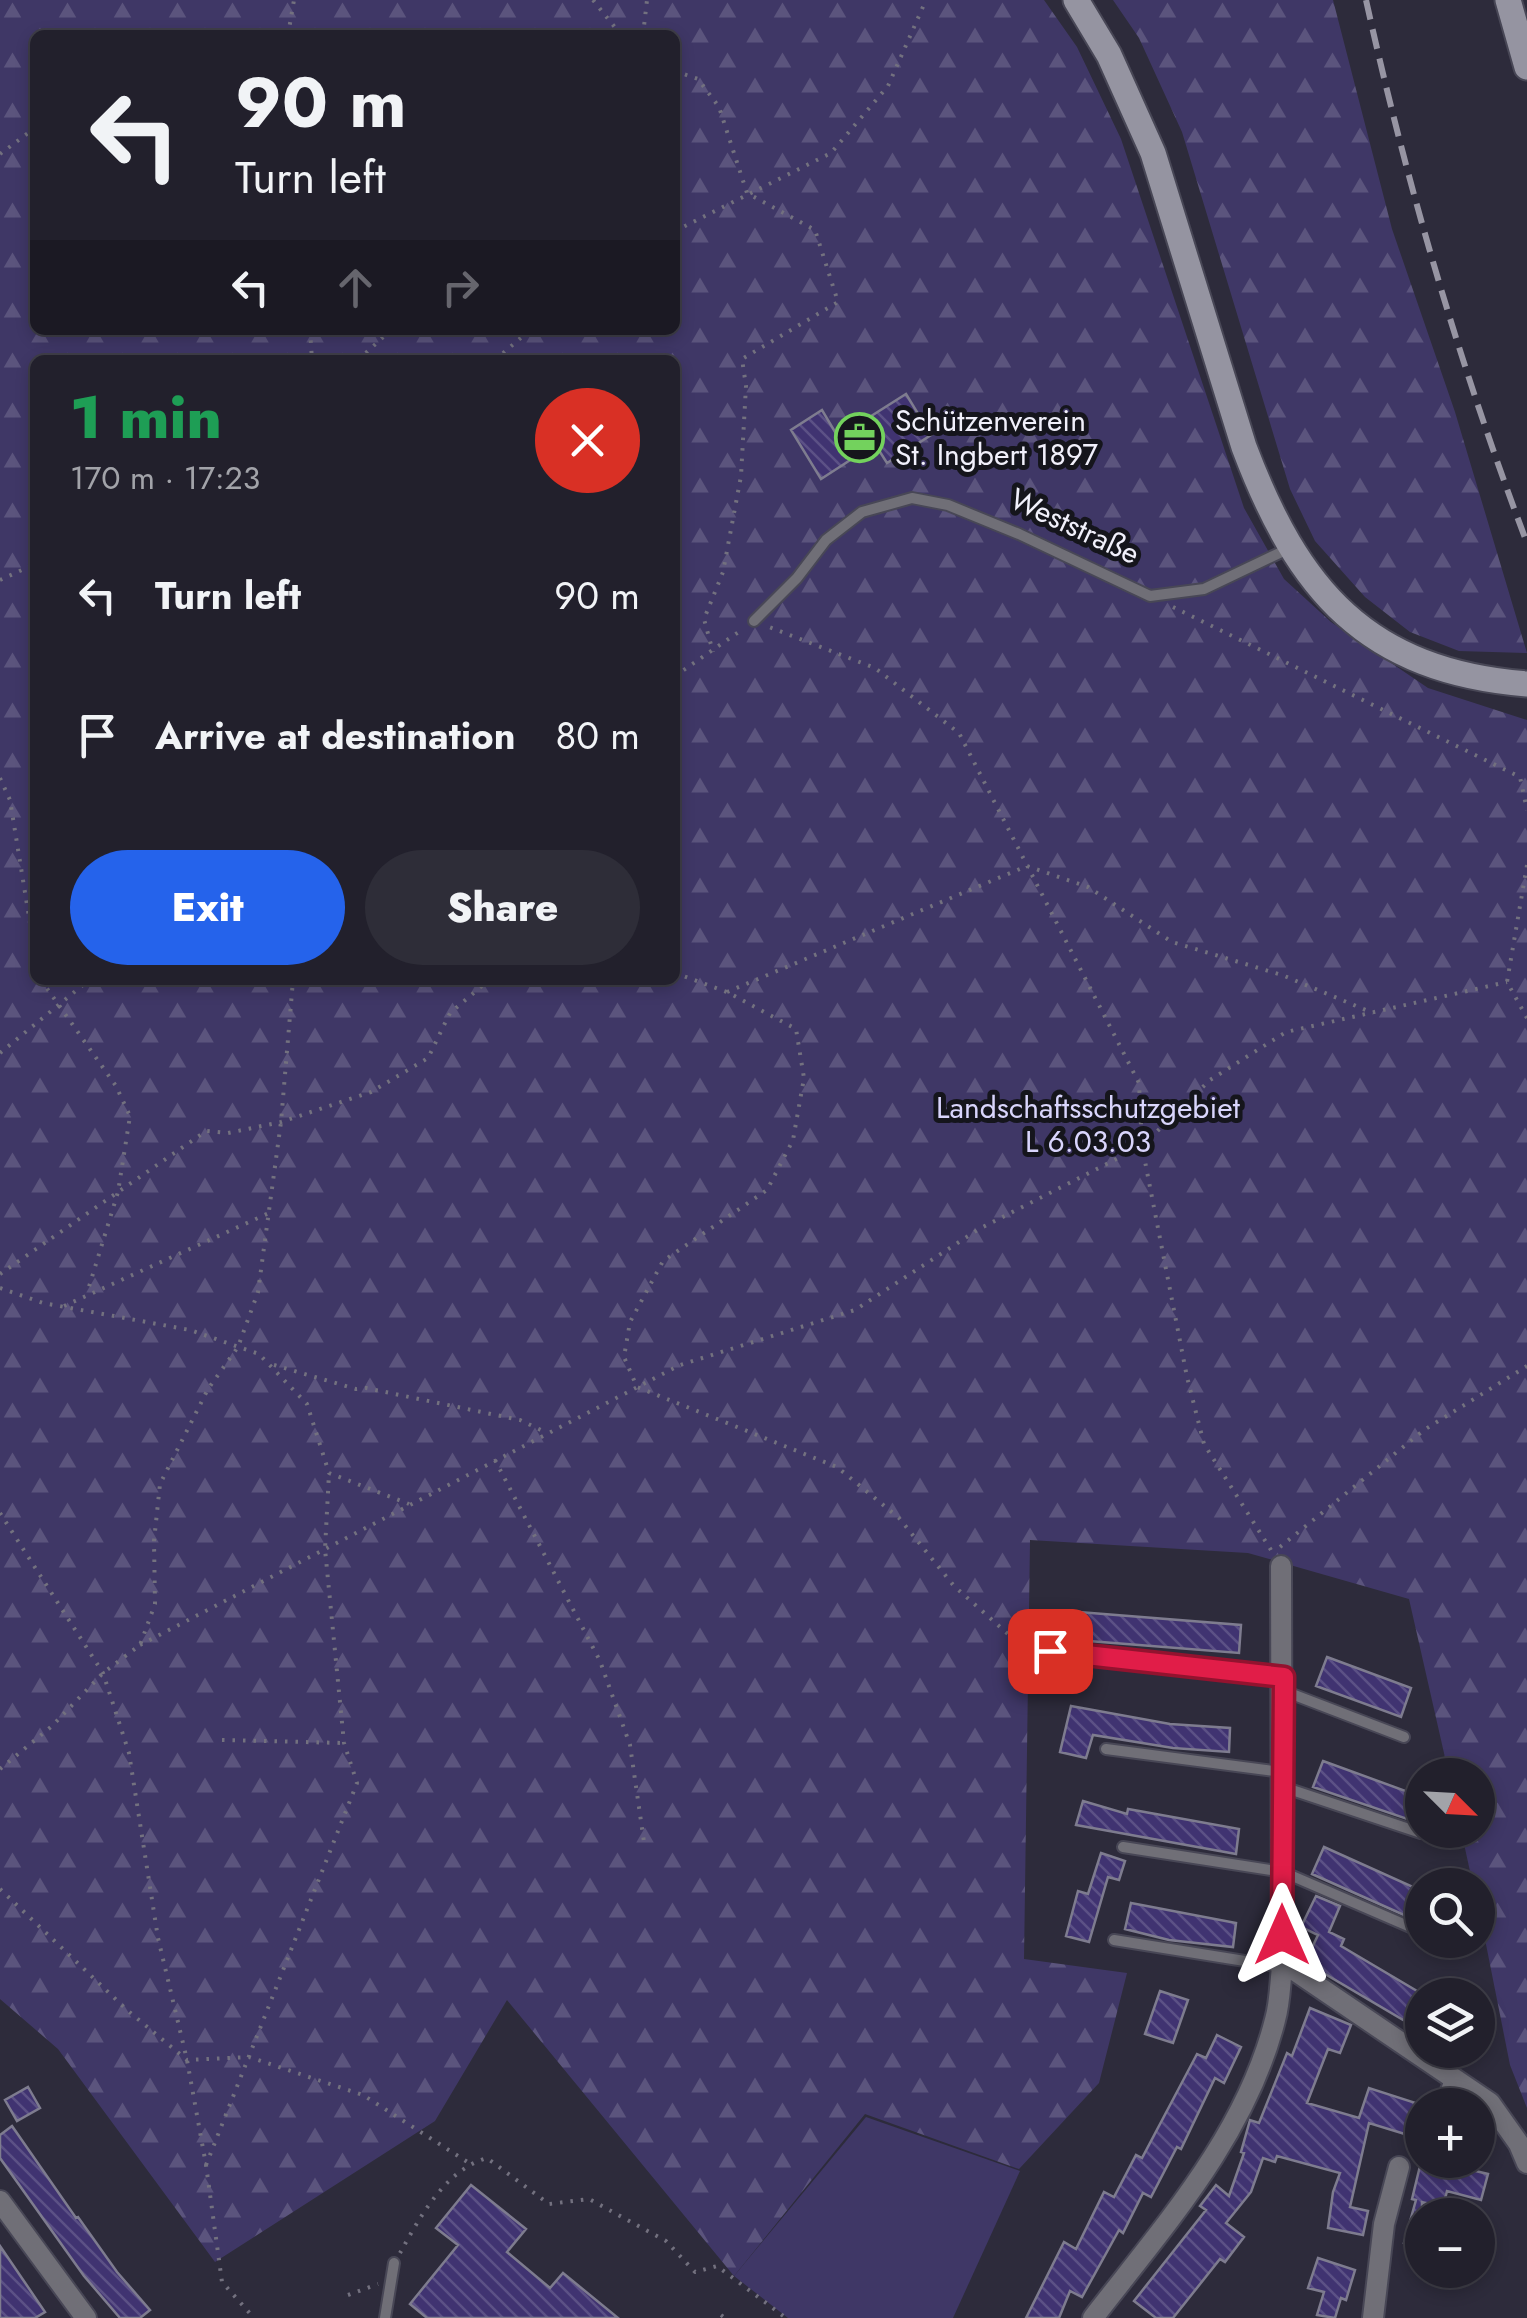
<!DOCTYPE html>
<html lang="en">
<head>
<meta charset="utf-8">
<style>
  body { margin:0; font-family:Jost,sans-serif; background:#2e2d38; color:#f1f3f6; height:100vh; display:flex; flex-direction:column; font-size:38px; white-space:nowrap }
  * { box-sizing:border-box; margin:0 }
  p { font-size:32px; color:#a2a3a9 }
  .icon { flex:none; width:55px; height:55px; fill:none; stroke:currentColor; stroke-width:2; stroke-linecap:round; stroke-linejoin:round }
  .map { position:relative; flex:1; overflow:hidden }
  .side { position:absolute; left:30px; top:355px; width:650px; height:630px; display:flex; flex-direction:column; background:#22202c; border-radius:15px; box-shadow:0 5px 15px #0003,0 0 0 2px #3f3e48 }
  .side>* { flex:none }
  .top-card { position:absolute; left:30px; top:30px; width:650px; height:305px; border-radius:15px; box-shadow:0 5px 15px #0003,0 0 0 2px #3f3e48; background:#22202c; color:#f1f3f6; overflow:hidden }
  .needle { width:65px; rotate:114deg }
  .controls { position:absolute; left:1405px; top:1758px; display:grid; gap:20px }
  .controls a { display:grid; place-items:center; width:90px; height:90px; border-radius:50%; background:#22202c; box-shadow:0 5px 15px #0003,0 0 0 2px #3f3e48; font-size:50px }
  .pin { position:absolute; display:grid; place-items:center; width:85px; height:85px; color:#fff; margin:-42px; border-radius:20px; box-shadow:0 5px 15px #0006 }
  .me { position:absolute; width:110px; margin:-55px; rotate:0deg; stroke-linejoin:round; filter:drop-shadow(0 0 8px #0008) }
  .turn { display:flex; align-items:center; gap:35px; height:210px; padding:0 40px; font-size:45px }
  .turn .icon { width:130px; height:130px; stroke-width:2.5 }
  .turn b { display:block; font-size:70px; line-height:85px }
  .lanes { display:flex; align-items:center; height:95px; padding:0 40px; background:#0003; justify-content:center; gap:50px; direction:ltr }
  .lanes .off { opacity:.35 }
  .round { display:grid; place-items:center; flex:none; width:105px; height:105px; border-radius:52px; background:#2e2d38 }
  .headline { display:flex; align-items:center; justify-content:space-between; height:170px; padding:0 40px }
  h1 { font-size:60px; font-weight:800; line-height:75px; color:#1e9e55 }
  .primary-button { display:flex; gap:20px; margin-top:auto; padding:20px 40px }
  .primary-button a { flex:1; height:115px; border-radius:60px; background:#2563eb; color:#fff; font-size:40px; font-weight:800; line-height:115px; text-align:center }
  .primary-button a+a { background:#2e2d38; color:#f1f3f6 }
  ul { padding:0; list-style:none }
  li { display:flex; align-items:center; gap:30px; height:140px; padding:0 40px }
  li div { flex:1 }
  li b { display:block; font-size:38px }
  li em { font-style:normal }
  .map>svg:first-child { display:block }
  .green { fill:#3f3766 }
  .forest { fill:url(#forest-firs); fill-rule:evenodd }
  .building { fill:url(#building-back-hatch); stroke:#7e7c8f; stroke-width:2.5 }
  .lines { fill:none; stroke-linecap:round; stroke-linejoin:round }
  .lane-casing { stroke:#484756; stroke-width:14 }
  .street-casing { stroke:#484756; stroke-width:24 }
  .secondary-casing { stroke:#484756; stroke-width:29 }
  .path { stroke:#73717f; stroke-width:4; stroke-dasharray:2.5 8; stroke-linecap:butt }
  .lane { stroke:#706f77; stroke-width:10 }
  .street { stroke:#706f77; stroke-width:20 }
  .secondary { stroke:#9594a1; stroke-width:25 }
  .rail { stroke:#9795a3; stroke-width:6; stroke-dasharray:20 10; stroke-linecap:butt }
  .route-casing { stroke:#92132f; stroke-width:25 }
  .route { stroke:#e11d48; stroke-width:18 }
  .labels { text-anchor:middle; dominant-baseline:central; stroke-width:10; stroke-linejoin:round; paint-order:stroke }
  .poi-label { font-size:30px; fill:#f1f0fb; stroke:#15151c; text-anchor:start }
  .street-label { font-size:30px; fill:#f1f0fb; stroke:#15151c }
  .park-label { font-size:30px; fill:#d9d5fc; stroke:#15151c }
</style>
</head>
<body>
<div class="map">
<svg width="1527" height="2318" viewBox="0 0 1527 2318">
  <defs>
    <pattern id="forest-firs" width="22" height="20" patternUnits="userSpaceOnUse" patternTransform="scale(2.5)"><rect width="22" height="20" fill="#3f3766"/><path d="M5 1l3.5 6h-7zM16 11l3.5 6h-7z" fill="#5b547d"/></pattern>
    <pattern id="building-back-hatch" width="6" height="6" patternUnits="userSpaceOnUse" patternTransform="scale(2.5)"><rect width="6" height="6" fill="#403371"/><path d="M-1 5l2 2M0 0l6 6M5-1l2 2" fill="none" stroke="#5c5186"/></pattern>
  </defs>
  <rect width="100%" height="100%" fill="#2d2b3b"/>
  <!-- green -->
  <path class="green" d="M866,2117L1020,2171L953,2318H788L734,2276Z"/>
  <!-- forest -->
  <path class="forest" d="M0,0H1044L1077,47L1121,139L1244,508L1284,579L1331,622L1428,688L1527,720V2108L1510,2065L1478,1904V1885H1473L1461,1830H1478V1775H1449L1409,1599L1248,1553L1030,1540L1024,1959L1127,1973L1099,2083L1019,2169L865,2114L734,2276L507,2000L435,2121L215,2262L58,2049L0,1999ZM35,35H675V330H35ZM35,360H675V980H35Z
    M1113,0H1333L1392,229L1455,412L1527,653L1459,651L1410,632L1365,597L1315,541L1290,489L1182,132L1139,38Z"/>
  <!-- building -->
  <path class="building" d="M906,394L931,435L887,463L875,444L821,479L791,430L822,410L838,437Z
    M1066,1611L1241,1625L1239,1653L1064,1639Z
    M1327,1657L1411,1688L1401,1717L1316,1686Z
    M1071,1706L1170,1724L1230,1728L1229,1752L1173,1748L1093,1735L1086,1758L1060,1752Z
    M1323,1761L1422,1797L1416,1822L1313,1787Z
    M1083,1801L1127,1814L1128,1809L1239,1829L1236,1854L1076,1825Z
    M1324,1847L1422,1891V1923L1312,1874Z
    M1101,1853L1125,1861L1119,1880L1108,1877L1089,1942L1066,1936L1078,1891L1088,1894Z
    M1316,1896L1340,1906L1329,1932L1344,1939L1341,1946L1422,1994V2031L1315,1968L1318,1963L1307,1958L1318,1935L1301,1927Z
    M1131,1903L1236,1923L1233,1947L1169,1940L1125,1929Z
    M1160,1991L1188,2000L1173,2043L1145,2034Z
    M1310,2008L1351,2025L1340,2053L1328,2049L1307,2103L1359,2118L1369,2088L1422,2105L1418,2138L1369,2123L1350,2207L1368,2211L1363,2235L1328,2228L1333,2192L1340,2173L1277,2156L1275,2162L1263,2158L1251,2192L1226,2223L1244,2237L1225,2262L1220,2259L1173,2318H1156L1134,2301L1206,2210L1200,2206L1216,2185L1229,2196L1244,2153L1241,2152L1250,2120L1259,2123L1287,2053L1292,2056Z
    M1217,2035L1241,2047L1224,2083L1215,2078L1181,2149L1177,2147L1151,2197L1143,2193L1123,2233L1119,2230L1082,2297L1070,2291L1059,2318H1026L1064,2242L1076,2249L1104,2192L1114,2197L1136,2155L1142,2158L1197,2054L1206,2058Z
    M28,2087L40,2108L17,2121L5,2100Z
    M12,2126L76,2218L78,2217L117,2272L150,2310L140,2318H120L84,2276L0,2158V2135Z
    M1420,2166L1457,2176L1459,2167L1488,2174L1481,2200L1447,2191L1443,2207L1422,2202V2249L1404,2243L1416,2200L1412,2199Z
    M471,2185L526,2229L507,2252L550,2288L563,2273L618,2318H427L410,2304L458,2245L436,2228Z
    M0,2246L45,2312L35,2318H0Z
    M1318,2258L1355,2270L1346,2300L1341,2298L1335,2318L1317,2315L1324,2292L1308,2288Z"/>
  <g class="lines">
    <defs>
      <path id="lane" d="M754,621L797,578L826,540L862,512L912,498L948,505L1019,534L1150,596L1204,589L1290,548
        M1050,1651L1282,1677
        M1284,1691L1404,1737
        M1106,1749L1282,1772
        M1283,1787L1421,1833
        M1123,1847L1283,1872L1422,1932
        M1114,1940L1282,1967
        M1440,2105L1451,2077
        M385,2318L394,2263"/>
      <path id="street" d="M1282,1967L1294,1970L1490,2103L1519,2144L1527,2163
        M0,2201L86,2318
        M1093,2318C1164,2226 1246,2135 1275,2020C1280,2003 1280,1984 1282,1967L1281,1566
        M1373,2318L1384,2224L1399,2167"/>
      <path id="secondary" d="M1076,0L1109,55L1153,153L1244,447C1298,590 1366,671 1527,684
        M1508,0L1527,67"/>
    </defs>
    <!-- lane casing -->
    <use href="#lane" class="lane-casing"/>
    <!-- street casing -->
    <use href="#street" class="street-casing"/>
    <!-- secondary casing -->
    <use href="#secondary" class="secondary-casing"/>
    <!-- path -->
    <path class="path" d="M593,0L621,35
      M288,35L294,0
      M643,35L647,0
      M675,71L698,79L719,107L747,193L815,230L838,302L742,359L746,386L741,476L723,572L704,619L713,652
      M0,154L35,128
      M675,231L831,153L888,86L926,0
      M310,330L312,360
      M358,360L391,330
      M495,360L530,330
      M0,580L35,564
      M1173,607L1520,777L1527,810
      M675,676L743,629
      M0,778L10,800L35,954
      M1527,865L1507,982L1527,1018
      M675,973L727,992L796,1029L804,1078L793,1140L767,1190L663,1261L630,1322L624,1357L637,1387L837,1467L899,1518L954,1586L1026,1650H1035
      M41,980L116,1086L130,1116L118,1192L88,1290
      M727,992L1027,866L1088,887L1172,942L1282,975L1373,1013
      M0,1053L89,980
      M0,1274L206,1131L228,1133L281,1122L371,1092L428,1058L450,1013L489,980
      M0,1288L43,1303L190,1330L259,1354L307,1404L329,1473L409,1504
      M64,1306L269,1213
      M274,1365L356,1389L366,1388L520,1420L545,1432
      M495,1460L600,1661L630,1745L644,1842
      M0,1513L103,1673L129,1753L158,1938L187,2060L206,2165L222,2282L254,2318
      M1280,1547L1424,1430L1527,1366
      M1271,1550L1204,1444L1187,1377L1142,1146L1210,1080L1286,1032L1507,982
      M140,1645L680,1365L855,1310L979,1229L1142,1146L1139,1083L959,733L875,668L769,627
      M222,1740L344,1743
      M0,1769L52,1726L103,1673L140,1645L155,1604L154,1541L160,1484L208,1389L238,1347L258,1292L281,1122L293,980
      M0,1889L127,2010L187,2060L249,2057L363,2095L469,2163
      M206,2165L357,1783L344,1743L325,1549L329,1473
      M400,2253C420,2217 445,2170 487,2158L549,2204L589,2199L666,2241L695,2272L717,2266L786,2318
      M348,2295L378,2284
      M721,2315L725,2318"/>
    <!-- lane -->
    <use href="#lane" class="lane"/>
    <!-- street -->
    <use href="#street" class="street"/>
    <!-- secondary -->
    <use href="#secondary" class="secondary"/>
    <!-- rail -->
    <path class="rail" d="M1366,0C1407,185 1460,366 1527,543"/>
  </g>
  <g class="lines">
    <defs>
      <path id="route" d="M1050,1651L1284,1677L1282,1935"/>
    </defs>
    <!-- route casing -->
    <use href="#route" class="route-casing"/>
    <!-- route -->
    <use href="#route" class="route"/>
  </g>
  <!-- icons -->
  <defs>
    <symbol id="office-ring" viewBox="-11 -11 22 22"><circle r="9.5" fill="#15151c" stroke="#73d25d" stroke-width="1.5"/><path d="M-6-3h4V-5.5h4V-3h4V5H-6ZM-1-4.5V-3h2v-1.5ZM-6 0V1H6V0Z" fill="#73d25d"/></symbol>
  </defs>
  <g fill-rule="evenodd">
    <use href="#office-ring" x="832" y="410" width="55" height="55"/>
  </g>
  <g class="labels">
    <!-- poi labels -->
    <g class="poi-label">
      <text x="895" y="420">Schützenverein<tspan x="895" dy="34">St. Ingbert 1897</tspan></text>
    </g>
    <!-- street labels -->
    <g class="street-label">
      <text transform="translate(1075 526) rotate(25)">Weststraße</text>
    </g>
    <!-- park labels -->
    <g class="park-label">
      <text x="1088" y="1107">Landschaftsschutzgebiet<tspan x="1088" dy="34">L 6.03.03</tspan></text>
    </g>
  </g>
</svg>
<div class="controls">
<a><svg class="needle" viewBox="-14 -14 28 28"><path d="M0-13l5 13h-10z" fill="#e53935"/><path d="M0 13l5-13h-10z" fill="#a2a3a9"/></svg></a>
<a><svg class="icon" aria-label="search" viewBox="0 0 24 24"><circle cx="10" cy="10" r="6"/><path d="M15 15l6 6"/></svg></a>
<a><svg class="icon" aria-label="layers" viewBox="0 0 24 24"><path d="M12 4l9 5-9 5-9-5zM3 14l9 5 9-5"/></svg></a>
<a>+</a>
<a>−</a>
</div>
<div class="pin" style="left:1050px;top:1651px;background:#d93025"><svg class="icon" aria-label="arrive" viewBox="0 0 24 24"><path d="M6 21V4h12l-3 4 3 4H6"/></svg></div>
<svg class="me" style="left:1282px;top:1935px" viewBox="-20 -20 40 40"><path d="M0-17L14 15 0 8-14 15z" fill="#e11d48" stroke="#fff" stroke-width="4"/></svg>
<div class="top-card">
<div class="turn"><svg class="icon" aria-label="left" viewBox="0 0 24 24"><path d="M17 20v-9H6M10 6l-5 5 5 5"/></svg><div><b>90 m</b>Turn left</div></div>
<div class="lanes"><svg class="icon" aria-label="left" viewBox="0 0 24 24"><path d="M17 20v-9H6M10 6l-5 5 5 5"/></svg><svg class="icon off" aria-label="ahead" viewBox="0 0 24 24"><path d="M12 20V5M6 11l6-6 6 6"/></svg><svg class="icon off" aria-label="right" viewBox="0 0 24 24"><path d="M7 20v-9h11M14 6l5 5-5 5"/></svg></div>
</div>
<section class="side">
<div class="headline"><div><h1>1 min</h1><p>170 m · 17:23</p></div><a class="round" style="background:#d93025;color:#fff"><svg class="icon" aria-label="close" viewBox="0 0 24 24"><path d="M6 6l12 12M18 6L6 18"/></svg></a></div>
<ul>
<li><svg class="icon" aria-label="left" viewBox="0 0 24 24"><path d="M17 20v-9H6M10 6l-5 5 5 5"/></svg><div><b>Turn left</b></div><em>90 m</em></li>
<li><svg class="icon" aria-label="arrive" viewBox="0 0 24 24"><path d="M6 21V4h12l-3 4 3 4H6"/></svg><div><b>Arrive at destination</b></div><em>80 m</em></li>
</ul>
<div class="primary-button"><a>Exit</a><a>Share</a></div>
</section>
</div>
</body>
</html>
